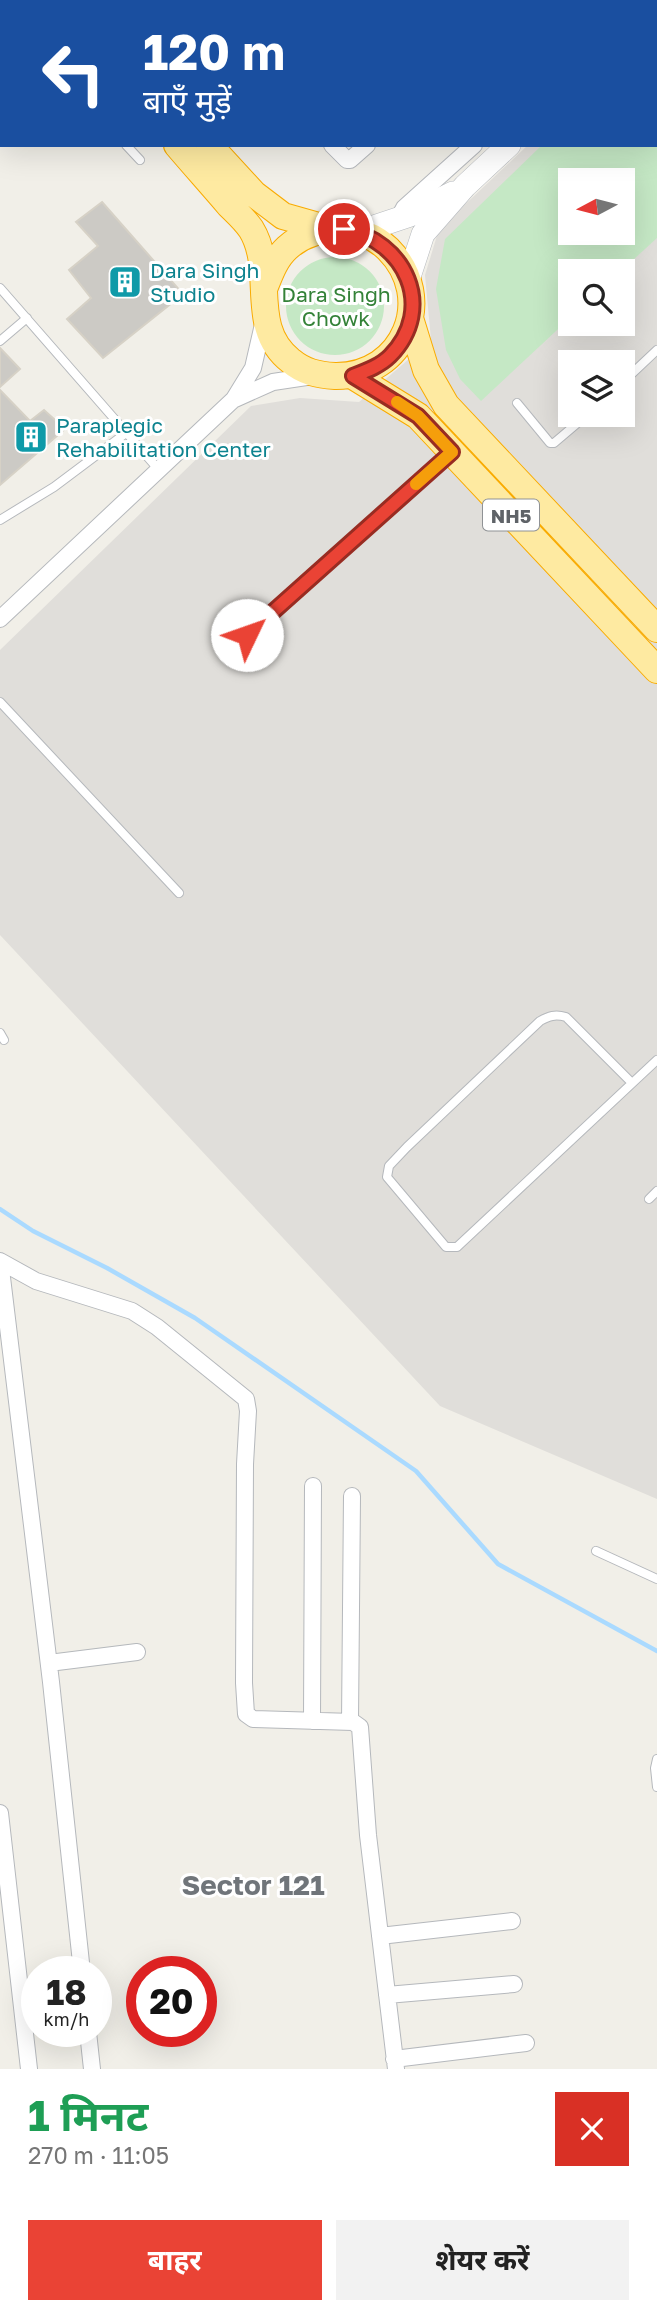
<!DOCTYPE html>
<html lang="hi">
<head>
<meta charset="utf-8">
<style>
  body { margin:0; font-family:"Golos Text","Noto Sans Devanagari",sans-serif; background:#f2f2f2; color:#222; height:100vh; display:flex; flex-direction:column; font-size:26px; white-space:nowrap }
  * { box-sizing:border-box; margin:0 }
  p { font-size:23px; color:#767676 }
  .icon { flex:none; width:38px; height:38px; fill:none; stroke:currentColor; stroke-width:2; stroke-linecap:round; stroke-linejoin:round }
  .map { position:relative; height:2069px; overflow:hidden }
  .panel { display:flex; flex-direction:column; background:#fff; flex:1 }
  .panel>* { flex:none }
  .hud { position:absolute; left:0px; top:0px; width:658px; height:147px; box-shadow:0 7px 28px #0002; background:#1a4fa0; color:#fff; overflow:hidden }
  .needle { width:46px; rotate:263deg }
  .tools { position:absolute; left:558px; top:168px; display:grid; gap:14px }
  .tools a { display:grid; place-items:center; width:77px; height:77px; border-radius:0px; background:#fff; box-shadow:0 7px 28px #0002; font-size:35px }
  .speed { position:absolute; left:21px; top:1956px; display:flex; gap:14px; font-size:35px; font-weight:700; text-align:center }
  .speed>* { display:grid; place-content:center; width:91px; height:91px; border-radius:50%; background:#fff; box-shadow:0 7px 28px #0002; line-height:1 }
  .speed small { font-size:18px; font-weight:400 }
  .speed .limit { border:10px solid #d22; background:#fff; color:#111 }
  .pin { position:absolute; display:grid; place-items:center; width:60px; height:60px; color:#fff; margin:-30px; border:4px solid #fff; border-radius:50%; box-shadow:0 2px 7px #0007 }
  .me { position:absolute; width:77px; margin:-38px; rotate:48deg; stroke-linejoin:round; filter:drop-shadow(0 0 5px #0008) }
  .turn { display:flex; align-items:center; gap:24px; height:147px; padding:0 28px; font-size:32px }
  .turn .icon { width:91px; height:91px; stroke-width:2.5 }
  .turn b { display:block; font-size:49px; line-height:60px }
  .round { display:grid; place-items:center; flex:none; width:74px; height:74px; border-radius:0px; background:#f2f2f2 }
  .overview { display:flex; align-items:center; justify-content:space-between; height:119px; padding:0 28px }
  h1 { font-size:42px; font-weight:700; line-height:52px; color:#1e9e55 }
  .primary-button { display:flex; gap:14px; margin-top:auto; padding:14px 28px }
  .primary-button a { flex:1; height:80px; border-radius:0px; background:#ea4335; color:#fff; font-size:28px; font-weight:700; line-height:80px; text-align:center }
  .primary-button a+a { background:#f2f2f2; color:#222 }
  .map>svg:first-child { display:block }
  .industrial { fill:#e0deda; fill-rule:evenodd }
  .green { fill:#c5e8c5; fill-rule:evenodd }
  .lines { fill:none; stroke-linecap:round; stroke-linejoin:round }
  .stream { stroke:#aadaff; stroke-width:4.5 }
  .building { fill:#cccac5; stroke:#d6d1c6; stroke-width:2 }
  .service-casing { stroke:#b5b8bc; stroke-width:10 }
  .minor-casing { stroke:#b5b8bc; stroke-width:18 }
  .secondary-casing { stroke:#b6babf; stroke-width:24 }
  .trunk-casing { stroke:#f9ab00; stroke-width:28 }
  .service { stroke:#fff; stroke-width:8 }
  .minor { stroke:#fff; stroke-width:16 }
  .secondary { stroke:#fff; stroke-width:23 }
  .trunk { stroke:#feeaa1; stroke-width:26 }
  .route-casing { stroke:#982c22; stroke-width:18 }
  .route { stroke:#ea4335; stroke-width:12 }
  .slow { stroke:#f59e0b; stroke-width:12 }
  .labels { text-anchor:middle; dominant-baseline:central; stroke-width:6; stroke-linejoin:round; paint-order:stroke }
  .shield { fill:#fff; stroke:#8f9295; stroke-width:2 }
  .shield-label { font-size:19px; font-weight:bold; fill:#5f6368 }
  .culture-label { font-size:21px; fill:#0d838f; stroke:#fff; text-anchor:start }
  .park-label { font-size:21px; fill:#348238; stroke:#fff }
  .district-label { font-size:28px; font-weight:bold; fill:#70757a; stroke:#fff }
</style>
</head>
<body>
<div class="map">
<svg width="657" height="2069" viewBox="0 0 657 2069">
  <rect width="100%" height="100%" fill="#f1efe8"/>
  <!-- industrial -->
  <path class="industrial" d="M657,25V1499L440,1406L0,935V650L251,406L300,398L359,402L431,340L425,275L439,229L528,145H656ZM570,180H623V233H570ZM570,271H623V324H570ZM570,362H623V415H570Z"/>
  <!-- green -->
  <path class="green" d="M657,35V238L621,271H570V318L481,401L460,379L446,350L436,289L445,239L542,145H656ZM570,180H623V233H570Z
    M286 306a49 49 0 1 1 98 0a49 49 0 1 1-98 0Z"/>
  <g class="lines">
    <!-- stream -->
    <path class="stream" d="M0,1209L33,1231L107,1268L195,1318L416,1471L498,1564L657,1651"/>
  </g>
  <!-- building -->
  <path class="building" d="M102,202L183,294L103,358L67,319L91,298L69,270L98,246L76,222Z
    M0,348L20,369L0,387Z
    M0,390L30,421L44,410L65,429L0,485Z"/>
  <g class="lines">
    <defs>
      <path id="service" d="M0,10L2,12
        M126,145L140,160
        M0,288L159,470
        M0,341L27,318
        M623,382L657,350
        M517,403L550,443H554L587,415
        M0,520L54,487L126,433
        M247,635L450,454
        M0,702L179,893
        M0,1033L4,1040
        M632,1083L566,1017C555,1014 549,1016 540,1021L407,1147L389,1166L387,1177L446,1247H457L657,1060
        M649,1199L657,1191
        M596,1551L657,1579
        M657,1759L655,1768L657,1787"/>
      <path id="minor" d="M195,0L196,2
        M357,0L358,2
        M521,2L523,0
        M629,2L631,0
        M332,145L347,160H350L367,145
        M398,219L404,208L474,145
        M235,399L273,382L313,376
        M0,619L234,399L253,368L264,320
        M0,1261L36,1281L132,1311L157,1327L246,1399L248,1411L245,1464L244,1683L246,1714L253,1719L353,1722L360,1727L368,1835L396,2069
        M0,1261L51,1682L82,1972
        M49,1663L137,1652
        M312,1721L313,1486
        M350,1722L352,1496
        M0,1813L29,2069
        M380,1936L512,1921
        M387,1995L514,1984
        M88,2032L92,2069
        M394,2059L526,2043"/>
      <path id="secondary" d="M656,8L657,7
        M359,232L410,215L453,193
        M408,280L423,234L465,186L509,145"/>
      <path id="trunk" d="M48,0L50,2
        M76,0L78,2
        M177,145C194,165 212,185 229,205C236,212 245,220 251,229C277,271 247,327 291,361C304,372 318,375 335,376C404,377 437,298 388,249C361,223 315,223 287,248C275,259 270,274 264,289
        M209,145L254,194L283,216L329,229
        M410,318L426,370L446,405L657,629
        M353,376L418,416L657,670"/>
    </defs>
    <!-- service casing -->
    <use href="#service" class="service-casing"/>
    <!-- minor casing -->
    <use href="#minor" class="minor-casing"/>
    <!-- secondary casing -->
    <use href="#secondary" class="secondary-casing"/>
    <!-- trunk casing -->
    <use href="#trunk" class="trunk-casing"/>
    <!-- service -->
    <use href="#service" class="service"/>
    <!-- minor -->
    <use href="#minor" class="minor"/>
    <!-- secondary -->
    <use href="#secondary" class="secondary"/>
    <!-- trunk -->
    <use href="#trunk" class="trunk"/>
  </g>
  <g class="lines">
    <defs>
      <path id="route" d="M247,635L452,452L418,416L353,376C366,371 380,366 390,356C437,308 405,240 344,229"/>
    </defs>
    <!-- route casing -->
    <use href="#route" class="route-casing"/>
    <!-- route -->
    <use href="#route" class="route"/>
    <!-- slow -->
    <path class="slow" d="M397,402L418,416L452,452L416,484"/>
  </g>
  <!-- icons -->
  <defs>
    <symbol id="building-square" viewBox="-11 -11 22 22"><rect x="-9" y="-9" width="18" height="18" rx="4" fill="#0f9aa8" stroke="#fff"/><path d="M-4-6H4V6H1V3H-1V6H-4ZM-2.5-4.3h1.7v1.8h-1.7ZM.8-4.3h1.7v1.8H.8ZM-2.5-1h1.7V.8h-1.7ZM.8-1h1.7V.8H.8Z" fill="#fff"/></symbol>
  </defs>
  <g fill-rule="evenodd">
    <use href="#building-square" x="106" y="263" width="38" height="38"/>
    <use href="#building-square" x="12" y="418" width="38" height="38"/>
  </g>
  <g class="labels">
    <!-- shield labels -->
    <rect class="shield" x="483" y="499.5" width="56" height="31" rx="5"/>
    <g class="shield-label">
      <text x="511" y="515">NH5</text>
    </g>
    <!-- culture labels -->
    <g class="culture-label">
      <text x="150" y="270">Dara Singh<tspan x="150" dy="24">Studio</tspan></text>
      <text x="56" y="425">Paraplegic<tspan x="56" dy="24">Rehabilitation Center</tspan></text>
    </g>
    <!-- park labels -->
    <g class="park-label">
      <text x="336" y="294">Dara Singh<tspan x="336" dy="24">Chowk</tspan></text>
    </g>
    <!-- district labels -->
    <g class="district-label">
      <text x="253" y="1884">Sector 121</text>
    </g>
  </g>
</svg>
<div class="tools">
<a><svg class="needle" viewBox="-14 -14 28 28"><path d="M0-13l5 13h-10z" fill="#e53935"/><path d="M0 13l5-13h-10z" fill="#767676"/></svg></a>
<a><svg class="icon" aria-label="search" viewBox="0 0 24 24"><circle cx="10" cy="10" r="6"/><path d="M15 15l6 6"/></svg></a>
<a><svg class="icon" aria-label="layers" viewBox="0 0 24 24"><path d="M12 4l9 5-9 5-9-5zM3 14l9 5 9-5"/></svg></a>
</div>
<div class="speed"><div>18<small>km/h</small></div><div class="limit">20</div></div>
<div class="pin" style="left:344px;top:229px;background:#d93025"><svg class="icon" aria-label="arrive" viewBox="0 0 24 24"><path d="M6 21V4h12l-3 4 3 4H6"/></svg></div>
<svg class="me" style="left:247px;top:635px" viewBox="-20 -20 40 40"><circle r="19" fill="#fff"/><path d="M0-13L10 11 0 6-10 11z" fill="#ea4335"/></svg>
<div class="hud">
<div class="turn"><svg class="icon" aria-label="left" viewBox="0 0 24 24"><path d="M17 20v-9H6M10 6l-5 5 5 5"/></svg><div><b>120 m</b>बाएँ मुड़ें</div></div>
</div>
</div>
<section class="panel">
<div class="overview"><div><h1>1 मिनट</h1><p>270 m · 11:05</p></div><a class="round" style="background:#d93025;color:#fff"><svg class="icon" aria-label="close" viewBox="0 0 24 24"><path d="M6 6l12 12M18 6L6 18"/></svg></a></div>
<div class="primary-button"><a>बाहर</a><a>शेयर करें</a></div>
</section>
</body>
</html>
